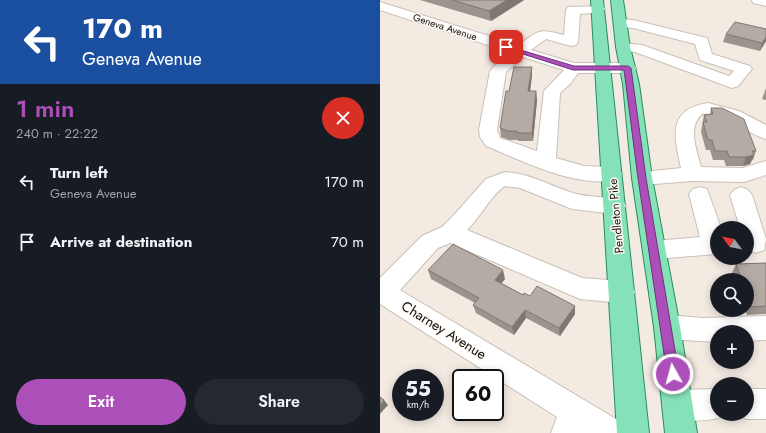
<!DOCTYPE html>
<html lang="en">
<head>
<meta charset="utf-8">
<style>
  body { margin:0; font-family:Jost,sans-serif; background:#242831; color:#f1f3f6; height:100vh; display:flex; flex-direction:column; font-size:15px; white-space:nowrap }
  * { box-sizing:border-box; margin:0 }
  p { font-size:13px; color:#9ea1a6 }
  .icon { flex:none; width:22px; height:22px; fill:none; stroke:currentColor; stroke-width:2; stroke-linecap:round; stroke-linejoin:round }
  .map { position:relative; flex:1; overflow:hidden }
  .sheet { display:flex; flex-direction:column; background:#171b24; width:380px }
  .sheet>* { flex:none }
  .banner { background:#1a4fa0; color:#fff; overflow:hidden }
  .needle { width:26px; rotate:302deg }
  .fabs { position:absolute; left:330px; top:221px; display:grid; gap:8px }
  .fabs a { display:grid; place-items:center; width:44px; height:44px; border-radius:50%; background:#171b24; box-shadow:0 2px 10px #0003; font-size:20px }
  .speed { position:absolute; left:12px; top:369px; display:flex; gap:8px; font-size:20px; font-weight:700; text-align:center }
  .speed>* { display:grid; place-content:center; width:52px; height:52px; border-radius:50%; background:#171b24; box-shadow:0 2px 10px #0003; line-height:1 }
  .speed small { font-size:10px; font-weight:400 }
  .speed .limit { border:2px solid #111; border-radius:6px; background:#fff; color:#111 }
  .pin { position:absolute; display:grid; place-items:center; width:34px; height:34px; color:#fff; margin:-17px; border-radius:8px; box-shadow:0 2px 6px #0006 }
  .me { position:absolute; width:44px; margin:-22px; rotate:353deg; stroke-linejoin:round; filter:drop-shadow(0 0 3px #0008) }
  .turn { display:flex; align-items:center; gap:14px; height:84px; padding:0 16px; font-size:18px }
  .turn .icon { width:52px; height:52px; stroke-width:2.5 }
  .turn b { display:block; font-size:28px; line-height:34px }
  .round { display:grid; place-items:center; flex:none; width:42px; height:42px; border-radius:21px; background:#242831 }
  .summary { display:flex; align-items:center; justify-content:space-between; height:68px; padding:0 16px }
  h1 { font-size:24px; font-weight:600; line-height:30px; color:#ad4fb8 }
  .action { display:flex; gap:8px; margin-top:auto; padding:8px 16px }
  .action a { flex:1; height:46px; border-radius:24px; background:#ad4fb8; color:#fff; font-size:16px; font-weight:600; line-height:46px; text-align:center }
  .action a+a { background:#242831; color:#f1f3f6 }
  ul { padding:0; list-style:none }
  li { display:flex; align-items:center; gap:12px; height:60px; padding:0 16px }
  li div { flex:1 }
  li b { display:block; font-size:15px }
  li em { font-style:normal }
  main { display:flex; flex:1; min-height:0 }
  .map>svg:first-child { display:block }
  .lines { fill:none; stroke-linecap:round; stroke-linejoin:round }
  .minor-casing { stroke:#c9c0b8; stroke-width:2 }
  .major-casing { stroke:#298c5f; stroke-width:2 }
  .minor { fill:#fff; fill-rule:evenodd }
  .major { fill:#85e2b8; fill-rule:evenodd }
  .wall { fill:#9b938d }
  .shaded-wall { fill:#7e7873 }
  .building { fill:#b4aba4; stroke:#7e7873 }
  .route { fill:#ad4fb8; stroke:#703378 }
  .labels { text-anchor:middle; dominant-baseline:central; stroke-width:3; stroke-linejoin:round; paint-order:stroke }
  .far-street-label { font-size:10px; fill:#151210; stroke:#fef8f3 }
  .street-label { font-size:12px; fill:#151210; stroke:#fef8f3 }
  .near-street-label { font-size:14px; fill:#151210; stroke:#fef8f3 }
</style>
</head>
<body>
<main>
<section class="sheet">
<div class="banner">
<div class="turn"><svg class="icon" aria-label="left" viewBox="0 0 24 24"><path d="M17 20v-9H6M10 6l-5 5 5 5"/></svg><div><b>170 m</b>Geneva Avenue</div></div>
</div>
<div class="summary"><div><h1>1 min</h1><p>240 m · 22:22</p></div><a class="round" style="background:#d93025;color:#fff"><svg class="icon" aria-label="close" viewBox="0 0 24 24"><path d="M6 6l12 12M18 6L6 18"/></svg></a></div>
<ul>
<li><svg class="icon" aria-label="left" viewBox="0 0 24 24"><path d="M17 20v-9H6M10 6l-5 5 5 5"/></svg><div><b>Turn left</b><p>Geneva Avenue</p></div><em>170 m</em></li>
<li><svg class="icon" aria-label="arrive" viewBox="0 0 24 24"><path d="M6 21V4h12l-3 4 3 4H6"/></svg><div><b>Arrive at destination</b></div><em>70 m</em></li>
</ul>
<div class="action"><a>Exit</a><a>Share</a></div>
</section>
<div class="map">
<svg width="386" height="433" viewBox="0 0 386 433">
  <rect width="100%" height="100%" fill="#f3eae2"/>
  <g class="lines">
    <defs>
      <path id="minor" d="M372,0H386V6L373,3Z
        M0,2L138,45C160,30 158,28 184,35L186,10L188,7L223,6L225,9L223,12L200,14L198,42L196,45L191,46L166,39L151,50L194,63H248L254,65L256,68L254,71L248,73H198L190,84L180,93L176,158L204,166L232,167L239,169L242,174L239,179C199,190 143,161 106,146L100,137L99,130L110,71L129,52L0,10ZM143,57L184,70L164,91L157,151L120,138L117,130L126,72Z
        M241,19L253,20L327,38L332,54L370,66L372,69L358,86L352,88L255,52L238,50L236,47L238,44L243,43L262,45L349,76L354,71L320,60L315,44L253,28L236,26L234,23L236,20Z
        M328,103L359,111L386,125V139C364,133 346,111 322,114C307,127 317,151 321,167L363,168L386,161V175L364,182L312,181L262,185L255,183L252,178L255,173L301,168C294,137 287,109 328,103Z
        M125,172C150,173 170,186 193,193C209,198 227,196 243,200L246,206L243,212L235,214L192,209L140,188L125,186C111,195 100,218 87,230L202,278L242,281L251,284L255,292L251,300L242,303L200,299L70,243L58,248L20,290L241,422L246,433H171L177,417L0,304V278L42,236L62,227L73,216L106,179Z
        M320,187L327,189L341,228H337V254L275,259L267,257L263,250L267,243L275,241L320,237L309,194L313,189Z
        M361,187L368,190L372,195L386,239L384,250L376,253L367,249V228H360L350,195L354,190Z
        M287,315L323,318L386,316V340L367,341V332H337V342L287,339L278,335L274,327L278,319Z
        M337,389V414H348C332,423 303,422 286,416L282,405L286,394L297,390Z
        M367,389H386V419H367L356,415L367,414Z"/>
      <path id="major" d="M211,0H223L269,433H237Z
        M231,0H243L250,47L259,84L272,178L300,327L317,433H285L274,327L252,178L243,84L236,47Z"/>
    </defs>
    <!-- minor casing -->
    <use href="#minor" class="minor-casing"/>
    <!-- major casing -->
    <use href="#major" class="major-casing"/>
    <!-- minor -->
    <use href="#minor" class="minor"/>
    <!-- major -->
    <use href="#major" class="major"/>
  </g>
  <!-- wall -->
  <path class="wall" d="M40,0H144L111,21Z
    M346,34L386,41L380,51L343,42Z
    M152,67V75L150,91H156L157,100L153,141H138V140H129L121,137L120,128L129,91Z
    M386,88V100L382,99Z
    M331,108L376,151L373,160H372L370,164L363,166H346L344,160H333L330,150H326L321,132L324,115L330,114Z
    M386,263V314L367,315L365,310H367V280H355L352,273L356,264Z
    M48,270L125,279L121,283L143,295L150,296L195,314L180,336L146,318L134,335L96,313L93,305L95,303L51,279Z"/>
  <!-- shaded-wall -->
  <path class="shaded-wall" d="M127,0H144L111,21L109,11Z
    M386,37V41L380,51L382,43Z
    M152,67V75L149,100L148,91Z
    M156,91L157,100L153,141L152,133Z
    M374,155L370,164L363,166L366,157Z
    M123,270L125,279L117,289L115,280Z
    M195,306V314L180,336L179,328Z
    M145,310L146,318L134,335L132,327Z
    M4,400L8,405L0,414V405Z"/>
  <!-- building -->
  <path class="building" d="M72,0H127L109,11Z
    M355,22L386,29V37L382,43L346,34Z
    M134,67H152L148,91H156L152,133H137V131H128L120,128L126,91H129Z
    M331,108H342L364,119L376,151H372L374,155L366,157H349L347,151H335L332,140H328L323,122H327L324,115L333,114Z
    M73,244L123,270L115,280L143,295L144,293L150,296L157,286L195,306L179,328L145,310L132,327L93,305L99,298L48,270Z
    M386,263V306L372,307L367,294V280H362L356,264Z
    M0,397L4,400L0,405Z"/>
  <!-- route -->
  <path class="route" d="M124,45L194,66H248L251,68L266,178L299,374L297,378L293,380L289,378L287,374L258,178L244,70H193L124,48Z"/>
  <g class="labels">
    <!-- far-street labels -->
    <g class="far-street-label">
      <text transform="translate(65 27) rotate(18)">Geneva Avenue</text>
    </g>
    <!-- street labels -->
    <g class="street-label">
      <text transform="translate(236 216) rotate(-95)">Pendleton Pike</text>
    </g>
    <!-- near-street labels -->
    <g class="near-street-label">
      <text transform="translate(64 330) rotate(32)">Charney Avenue</text>
    </g>
  </g>
</svg>
<div class="fabs">
<a><svg class="needle" viewBox="-14 -14 28 28"><path d="M0-13l5 13h-10z" fill="#e53935"/><path d="M0 13l5-13h-10z" fill="#9ea1a6"/></svg></a>
<a><svg class="icon" aria-label="search" viewBox="0 0 24 24"><circle cx="10" cy="10" r="6"/><path d="M15 15l6 6"/></svg></a>
<a>+</a>
<a>−</a>
</div>
<div class="speed"><div>55<small>km/h</small></div><div class="limit">60</div></div>
<div class="pin" style="left:126px;top:47px;background:#d93025"><svg class="icon" aria-label="arrive" viewBox="0 0 24 24"><path d="M6 21V4h12l-3 4 3 4H6"/></svg></div>
<svg class="me" style="left:293px;top:374px" viewBox="-20 -20 40 40"><circle r="17" fill="#ad4fb8" stroke="#fff" stroke-width="3"/><path d="M0-11L8 9 0 5-8 9z" fill="#fff"/></svg>
</div>
</main>
</body>
</html>
